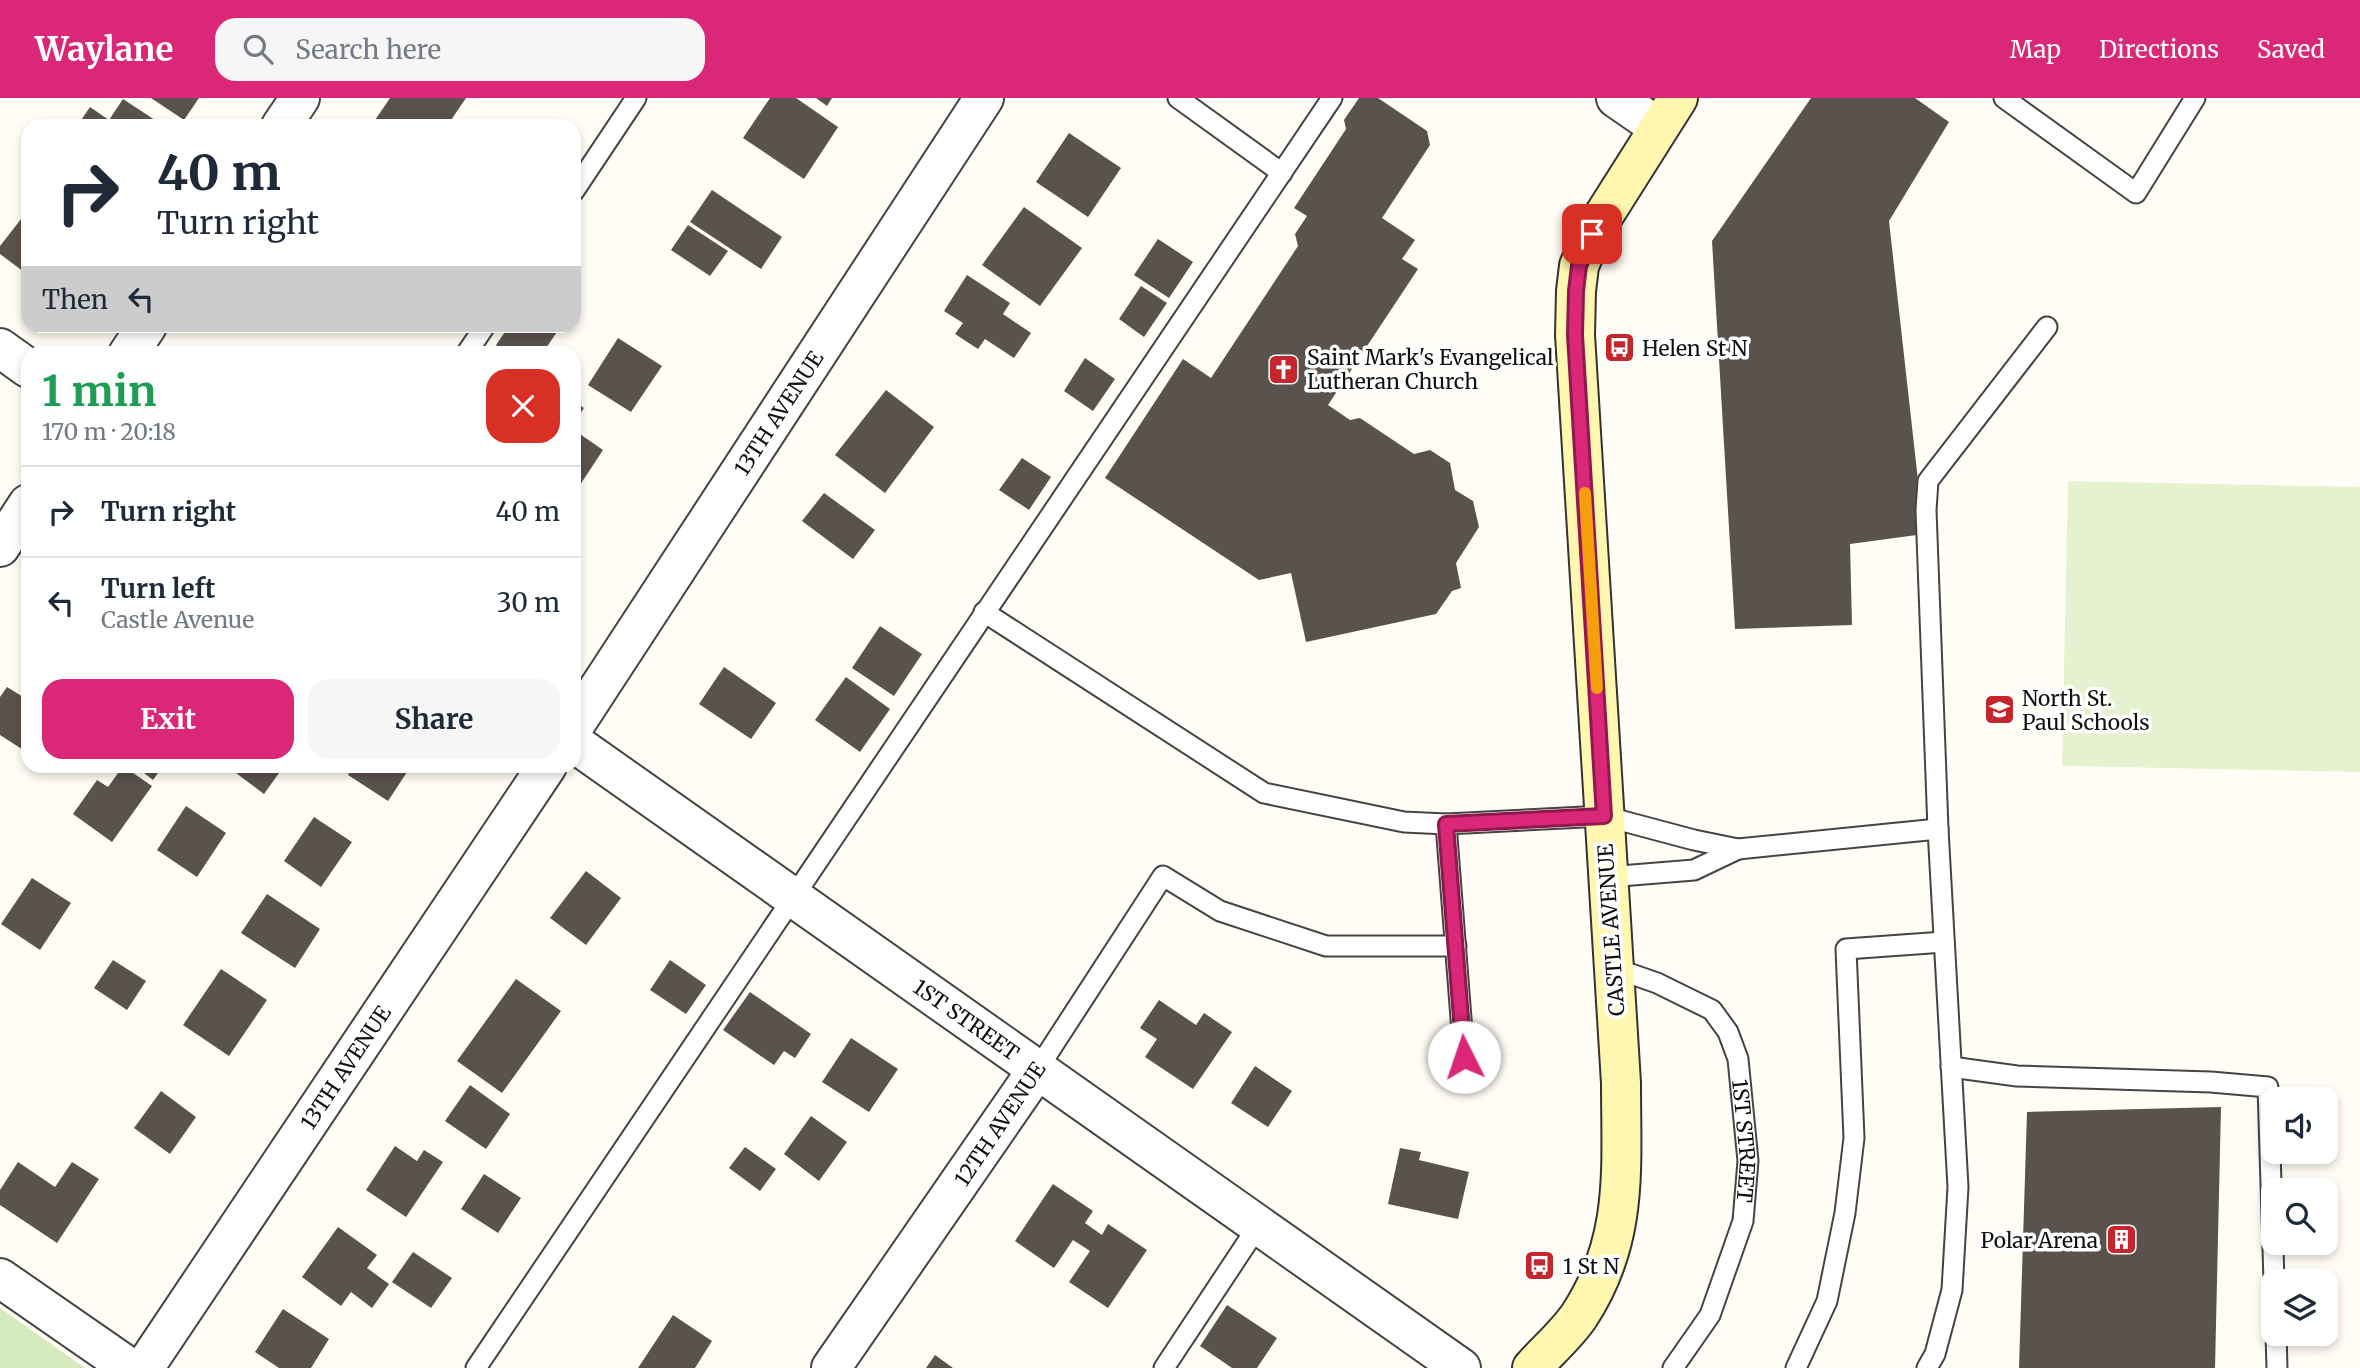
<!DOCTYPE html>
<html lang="en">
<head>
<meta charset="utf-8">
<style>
  body { margin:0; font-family:Merriweather,serif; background:#f6f6f7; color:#1f2937; height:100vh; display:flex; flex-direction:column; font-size:26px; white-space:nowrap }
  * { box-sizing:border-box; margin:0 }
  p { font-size:23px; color:#747a83 }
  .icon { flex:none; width:38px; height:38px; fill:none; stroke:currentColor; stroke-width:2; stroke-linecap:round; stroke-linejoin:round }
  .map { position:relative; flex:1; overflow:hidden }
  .sheet { position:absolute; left:21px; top:248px; width:560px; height:427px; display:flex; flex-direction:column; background:#fff; border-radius:21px; box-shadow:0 4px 10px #0003 }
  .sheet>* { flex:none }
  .top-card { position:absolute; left:21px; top:21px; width:560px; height:214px; border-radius:21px; box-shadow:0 4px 10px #0003; background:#fff; color:#1f2937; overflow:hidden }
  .tools { position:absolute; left:2261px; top:989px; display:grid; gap:14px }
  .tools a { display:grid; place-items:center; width:77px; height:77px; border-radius:14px; background:#fff; box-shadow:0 4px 10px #0003; font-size:35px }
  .pin { position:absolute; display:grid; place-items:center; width:60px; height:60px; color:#fff; margin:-30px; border-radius:14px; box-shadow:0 4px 10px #0006 }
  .me { position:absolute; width:77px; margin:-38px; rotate:356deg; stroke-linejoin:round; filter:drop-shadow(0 0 5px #0008) }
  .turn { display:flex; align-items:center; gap:24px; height:147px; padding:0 21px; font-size:32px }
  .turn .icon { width:91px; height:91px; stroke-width:2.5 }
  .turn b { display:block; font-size:49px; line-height:60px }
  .then { display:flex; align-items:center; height:66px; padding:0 21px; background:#0003; gap:14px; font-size:26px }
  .round { display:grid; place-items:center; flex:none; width:74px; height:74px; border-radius:21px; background:#f6f6f7 }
  .headline { display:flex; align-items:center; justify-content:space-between; height:119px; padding:0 21px }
  h1 { font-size:42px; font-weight:700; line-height:52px; color:#1e9e55 }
  .action { display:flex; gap:14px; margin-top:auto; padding:14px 21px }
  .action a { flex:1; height:80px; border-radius:21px; background:#db2777; color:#fff; font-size:28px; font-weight:700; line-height:80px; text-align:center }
  .action a+a { background:#f6f6f7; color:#1f2937 }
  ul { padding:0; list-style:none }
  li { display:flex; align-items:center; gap:21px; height:91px; padding:0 21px; border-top:2px solid #e0e1e3 }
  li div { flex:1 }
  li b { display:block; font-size:26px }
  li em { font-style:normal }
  header { display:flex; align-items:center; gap:42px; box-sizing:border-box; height:98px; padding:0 35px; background:#db2777; color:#fff }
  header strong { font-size:33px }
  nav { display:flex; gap:38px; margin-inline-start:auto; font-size:24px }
  .search { width:490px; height:63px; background:#f6f6f7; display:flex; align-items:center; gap:18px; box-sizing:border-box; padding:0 24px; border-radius:21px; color:#747a83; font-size:26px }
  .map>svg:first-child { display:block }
  .green { fill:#d5ebbd }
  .pitch { fill:#e6f2cf }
  .building { fill:#5a524d }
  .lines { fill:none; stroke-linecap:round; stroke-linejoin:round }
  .lane-casing { stroke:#444; stroke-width:23 }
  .street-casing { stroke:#444; stroke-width:42 }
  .secondary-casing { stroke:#333; stroke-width:42 }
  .lane { stroke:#fff; stroke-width:19 }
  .street { stroke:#fff; stroke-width:38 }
  .secondary { stroke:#fff6b0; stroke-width:38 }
  .route-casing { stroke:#8e194d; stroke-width:18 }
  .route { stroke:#db2777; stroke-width:12 }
  .slow { stroke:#f59e0b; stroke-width:12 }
  .labels { text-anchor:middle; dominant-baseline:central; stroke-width:7; stroke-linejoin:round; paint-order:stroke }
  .poi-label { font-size:21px; fill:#111; stroke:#fff; text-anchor:start }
  .street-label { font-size:21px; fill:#111; stroke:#fff }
</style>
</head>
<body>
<header>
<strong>Waylane</strong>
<div class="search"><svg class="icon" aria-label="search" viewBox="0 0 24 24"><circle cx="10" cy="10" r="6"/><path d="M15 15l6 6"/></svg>Search here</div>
<nav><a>Map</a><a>Directions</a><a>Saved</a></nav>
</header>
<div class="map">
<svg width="2360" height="1270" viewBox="0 0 2360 1270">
  <rect width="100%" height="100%" fill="#fffdf5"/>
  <!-- green -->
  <path class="green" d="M0,1210L85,1270H0Z"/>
  <!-- pitch -->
  <path class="pitch" d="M2068,383L2360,389V674L2062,668Z"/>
  <!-- building -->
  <path class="building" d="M151,0H199L184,22Z
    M390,0H466L447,28H371Z
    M770,0H796L838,29L804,81L743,40Z
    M816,0H832L827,8Z
    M1359,0H1378L1427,33L1430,47L1382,120L1415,142L1402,161L1418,171L1328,307L1350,322L1360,320L1414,356L1430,352L1450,365L1455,392L1473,403L1479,429L1456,465L1461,490L1452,493L1436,516L1306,544L1291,475L1259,482L1105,380L1183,261L1211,280L1298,148L1295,136L1307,118L1294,110L1346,31L1344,22Z
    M1811,0H1915L1949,24L1889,123L1924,436L1850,446L1852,527L1735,531L1712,143Z
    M123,1L164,28H77L90,9L109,22Z
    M1069,35L1121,70L1088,119L1036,84Z
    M712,92L782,139L761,171L690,124Z
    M1024,109L1082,150L1040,208L982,167Z
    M25,116L28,118V177L0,156V148Z
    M688,127L728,153L710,178L671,152Z
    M1158,141L1193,164L1169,200L1134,177Z
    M967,177L1010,205L1003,216L1031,235L1014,260L985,241L978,251L955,236L963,225L944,213Z
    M1141,188L1167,205L1144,239L1119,221Z
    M509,228H561L542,256H509L496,247Z
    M618,240L662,268L631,314L588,287Z
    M1085,260L1115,281L1093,313L1064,293Z
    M886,292L934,329L885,395L835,357Z
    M574,303L584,310L574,325Z
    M574,332L603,352L574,396Z
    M1022,360L1051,379L1029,412L999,392Z
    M824,395L875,432L853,461L802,423Z
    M880,528L922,556L894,598L852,570Z
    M724,569L776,605L751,641L699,606Z
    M846,579L890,611L860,654L815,622Z
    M7,589L28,602V655L0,637V599Z
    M123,668L152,688L112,744L73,716L97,682L108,689Z
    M135,668H163L153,682Z
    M234,668H284L264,696L232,672Z
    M353,668H411L388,703L348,677Z
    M186,708L226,735L197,779L157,752Z
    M314,719L352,744L321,789L284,763Z
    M586,773L621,800L586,847L550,820Z
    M32,780L71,805L40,852L1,826Z
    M267,796L320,831L295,870L241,835Z
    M113,862L146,883L127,912L94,890Z
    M670,862L706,887L686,916L650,892Z
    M221,871L267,902L229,958L183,927Z
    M516,881L561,913L502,995L457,963Z
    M750,894L811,936L795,960L784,953L774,967L723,932Z
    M1159,902L1196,927L1204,915L1232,934L1193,991L1145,959L1157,941L1140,930Z
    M851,940L898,971L869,1014L822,984Z
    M1255,968L1292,993L1268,1029L1231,1005Z
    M470,987L510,1016L486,1051L445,1023Z
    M161,993L196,1019L170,1056L134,1030Z
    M2221,1009L2215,1270H2019L2027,1014Z
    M811,1018L847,1044L819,1083L784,1056Z
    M395,1048L417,1063L424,1052L443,1064L406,1119L366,1092Z
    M745,1049L776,1071L760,1093L729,1070Z
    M1400,1050L1421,1054L1419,1062L1469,1074L1458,1121L1388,1106Z
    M18,1064L55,1089L72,1064L99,1081L57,1145L0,1107V1092Z
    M484,1076L521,1100L498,1135L461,1111Z
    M1053,1086L1093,1113L1085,1125L1102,1137L1108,1126L1147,1152L1108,1210L1069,1184L1090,1153L1073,1142L1054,1170L1015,1143Z
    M338,1129L377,1157L367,1170L389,1186L372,1210L351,1194L341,1208L302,1179Z
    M413,1154L452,1180L431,1210L392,1184Z
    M1227,1207L1277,1240L1257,1270H1232L1200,1248Z
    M283,1211L329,1241L311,1270H279L255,1254Z
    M673,1217L712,1243L695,1270H638Z
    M935,1257L953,1270H926Z"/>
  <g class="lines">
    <defs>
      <g id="lane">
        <path d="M1178,0L1282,75"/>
        <path d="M2004,0L2136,95L2195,0"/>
        <path d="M574,93L636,0"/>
        <path d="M466,256L485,228"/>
        <path d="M984,514L1264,695L1404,724L1446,726L1604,718L1694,742L1738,751L1938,731"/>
        <path d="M1446,726L1464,959"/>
        <path d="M1608,779L1694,772L1738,751"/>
        <path id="s1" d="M1614,870L1657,885L1712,912L1728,934L1738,961L1748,1063L1743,1123L1710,1217L1673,1270"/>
        <path d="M1951,969L2017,978L2211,984L2268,989L2274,1183"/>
        <path d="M1037,972L1163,778L1220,813L1326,848H1456"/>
        <path d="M2276,1236L2277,1270"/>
        <path d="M476,1270L1332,0"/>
        <path d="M1164,1270L1258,1128"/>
        <path d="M1796,1270L1827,1203L1845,1115L1854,1040L1846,851L1944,844"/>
        <path d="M1927,1270L1935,1256L1952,1192L1958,1089L1938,731L1926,412L1928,383L2047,229"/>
      </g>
      <g id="street">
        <path d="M1616,0L1658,29"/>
        <path d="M281,28L300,0"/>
        <path d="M0,250L28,270"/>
        <path d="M128,256L147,228"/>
        <path d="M0,449L28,406"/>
        <path id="s2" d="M574,628L984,0"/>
        <path id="s3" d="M574,645L1461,1270"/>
        <path d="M0,1180L130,1270"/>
        <path id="s4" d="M144,1270L547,668"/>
        <path d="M831,1270L1037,972"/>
      </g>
      <path id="secondary" d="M1532,1270C1547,1253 1566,1237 1579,1218C1629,1142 1621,1071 1621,985L1575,237L1576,193L1579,168L1592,136L1678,0"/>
    </defs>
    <!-- lane casing -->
    <use href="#lane" class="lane-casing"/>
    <!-- street casing -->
    <use href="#street" class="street-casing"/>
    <!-- secondary casing -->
    <use href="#secondary" class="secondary-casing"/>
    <!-- lane -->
    <use href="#lane" class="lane"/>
    <!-- street -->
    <use href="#street" class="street"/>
    <!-- secondary -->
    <use href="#secondary" class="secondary"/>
  </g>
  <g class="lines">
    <defs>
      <path id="route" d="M1464,959L1446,726L1604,718L1575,237L1576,193L1579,168L1592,136"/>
    </defs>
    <!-- route casing -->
    <use href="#route" class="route-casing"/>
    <!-- route -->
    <use href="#route" class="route"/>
    <!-- slow -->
    <path class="slow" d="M1585,395L1597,590"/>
  </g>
  <!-- icons -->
  <defs>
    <symbol id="bus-square" viewBox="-11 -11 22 22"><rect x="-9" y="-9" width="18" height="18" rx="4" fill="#c4262e" stroke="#fff"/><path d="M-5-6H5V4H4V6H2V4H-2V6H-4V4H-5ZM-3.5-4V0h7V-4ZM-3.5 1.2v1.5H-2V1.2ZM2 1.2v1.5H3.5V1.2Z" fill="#fff"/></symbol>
    <symbol id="church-square" viewBox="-11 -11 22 22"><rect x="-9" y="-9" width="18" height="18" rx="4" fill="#c4262e" stroke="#fff"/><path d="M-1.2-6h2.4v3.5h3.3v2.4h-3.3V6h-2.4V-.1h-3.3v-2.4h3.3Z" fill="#fff"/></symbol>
    <symbol id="school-square" viewBox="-11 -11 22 22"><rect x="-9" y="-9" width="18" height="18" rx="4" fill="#c4262e" stroke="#fff"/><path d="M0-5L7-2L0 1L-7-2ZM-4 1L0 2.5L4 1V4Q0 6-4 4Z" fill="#fff"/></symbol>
    <symbol id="building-square" viewBox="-11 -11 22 22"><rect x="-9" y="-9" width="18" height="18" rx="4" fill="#c4262e" stroke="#fff"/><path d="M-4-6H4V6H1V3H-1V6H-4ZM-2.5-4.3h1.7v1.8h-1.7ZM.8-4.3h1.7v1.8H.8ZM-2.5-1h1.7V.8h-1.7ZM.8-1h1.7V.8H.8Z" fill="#fff"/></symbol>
  </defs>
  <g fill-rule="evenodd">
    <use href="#bus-square" x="1602" y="232" width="35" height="35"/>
    <use href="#church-square" x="1266" y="254" width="35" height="35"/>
    <use href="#school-square" x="1982" y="594" width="35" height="35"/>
    <use href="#building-square" x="2104" y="1124" width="35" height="35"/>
    <use href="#bus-square" x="1522" y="1150" width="35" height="35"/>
  </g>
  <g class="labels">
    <!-- poi labels -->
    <g class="poi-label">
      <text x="1642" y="250">Helen St N</text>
      <text x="1307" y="259">Saint Mark's Evangelical<tspan x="1307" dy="24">Lutheran Church</tspan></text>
      <text x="2022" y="600">North St.<tspan x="2022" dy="24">Paul Schools</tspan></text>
      <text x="2098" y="1142" text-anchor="end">Polar Arena</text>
      <text x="1563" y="1168">1 St N</text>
    </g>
    <!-- street labels -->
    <g class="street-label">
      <text stroke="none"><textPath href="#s2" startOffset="374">13TH AVENUE</textPath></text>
      <text transform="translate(1611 832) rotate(-94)">CASTLE AVENUE</text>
      <text stroke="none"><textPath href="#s3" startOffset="480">1ST STREET</textPath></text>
      <text stroke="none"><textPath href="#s4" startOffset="362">13TH AVENUE</textPath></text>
      <text transform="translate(1000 1026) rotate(-56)">12TH AVENUE</text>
      <text stroke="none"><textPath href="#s1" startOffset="245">1ST STREET</textPath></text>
    </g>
  </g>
</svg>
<div class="tools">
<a><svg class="icon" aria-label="sound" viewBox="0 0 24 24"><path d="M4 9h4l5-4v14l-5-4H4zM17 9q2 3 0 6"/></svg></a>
<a><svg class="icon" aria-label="search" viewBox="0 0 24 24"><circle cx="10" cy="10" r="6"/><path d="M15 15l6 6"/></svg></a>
<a><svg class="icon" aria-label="layers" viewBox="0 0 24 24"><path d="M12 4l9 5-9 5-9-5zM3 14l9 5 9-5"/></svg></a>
</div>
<div class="pin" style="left:1592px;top:136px;background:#d93025"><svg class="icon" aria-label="arrive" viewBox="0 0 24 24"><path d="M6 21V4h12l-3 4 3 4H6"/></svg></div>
<svg class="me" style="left:1464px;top:959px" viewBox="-20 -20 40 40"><circle r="19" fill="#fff"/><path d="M0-13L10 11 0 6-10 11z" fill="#db2777"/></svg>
<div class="top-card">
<div class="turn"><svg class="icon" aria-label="right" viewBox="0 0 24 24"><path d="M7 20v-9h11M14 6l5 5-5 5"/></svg><div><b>40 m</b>Turn right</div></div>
<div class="then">Then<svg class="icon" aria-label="left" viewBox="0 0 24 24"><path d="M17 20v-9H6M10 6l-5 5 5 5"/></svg></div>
</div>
<section class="sheet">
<div class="headline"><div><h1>1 min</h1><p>170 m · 20:18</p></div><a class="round" style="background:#d93025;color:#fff"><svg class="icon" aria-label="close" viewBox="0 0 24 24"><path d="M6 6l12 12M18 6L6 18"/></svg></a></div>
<ul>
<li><svg class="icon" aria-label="right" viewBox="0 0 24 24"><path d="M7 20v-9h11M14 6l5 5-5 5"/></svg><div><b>Turn right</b></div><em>40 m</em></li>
<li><svg class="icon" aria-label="left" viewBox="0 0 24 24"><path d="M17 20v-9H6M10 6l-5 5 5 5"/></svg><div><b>Turn left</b><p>Castle Avenue</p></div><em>30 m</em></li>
</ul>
<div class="action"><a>Exit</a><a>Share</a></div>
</section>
</div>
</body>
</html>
